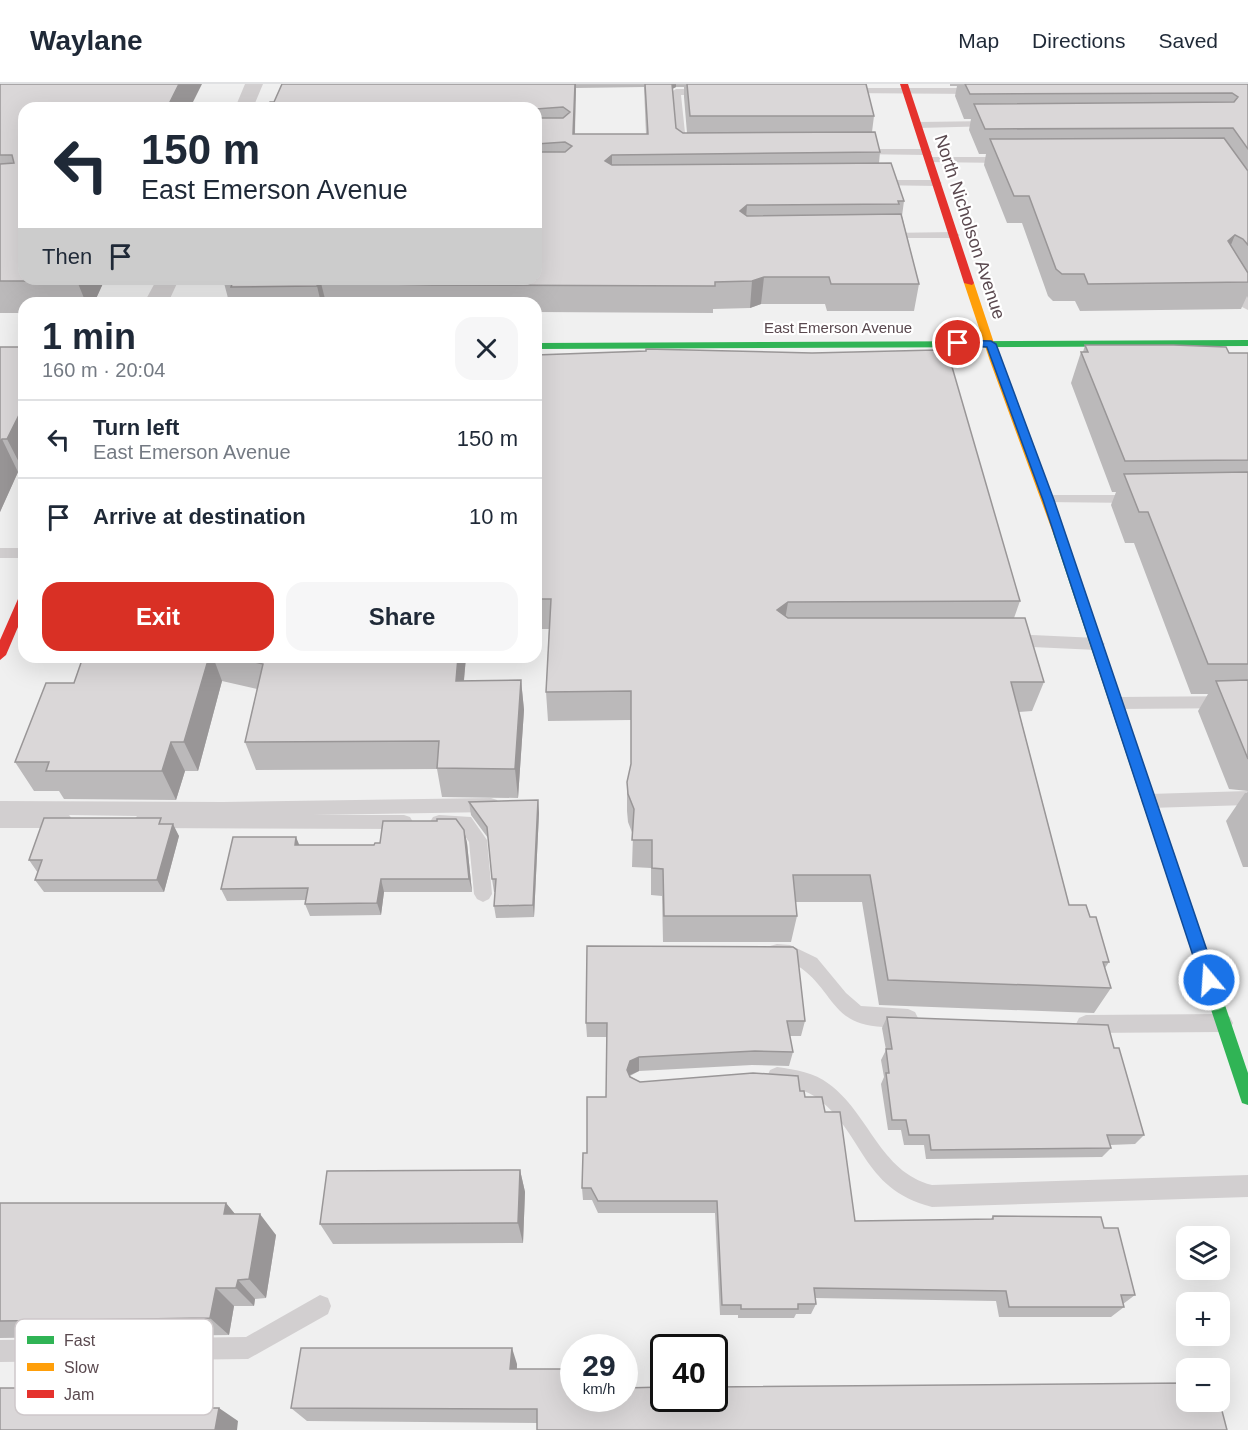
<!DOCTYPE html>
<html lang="en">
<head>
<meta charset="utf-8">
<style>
  body { margin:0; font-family:Helvetica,sans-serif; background:#f6f6f7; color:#1f2937; height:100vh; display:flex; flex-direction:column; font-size:22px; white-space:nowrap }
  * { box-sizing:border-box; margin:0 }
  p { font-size:20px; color:#747a83 }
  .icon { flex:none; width:33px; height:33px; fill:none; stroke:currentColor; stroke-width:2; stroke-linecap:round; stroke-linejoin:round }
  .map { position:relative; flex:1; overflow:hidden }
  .drawer { position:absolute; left:18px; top:213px; width:524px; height:366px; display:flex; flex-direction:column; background:#fff; border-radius:18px; box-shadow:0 6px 24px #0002 }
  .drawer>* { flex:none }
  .hud { position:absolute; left:18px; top:18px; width:524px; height:183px; border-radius:18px; box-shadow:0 6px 24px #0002; background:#fff; color:#1f2937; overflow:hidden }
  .buttons { position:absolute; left:1176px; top:1142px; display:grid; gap:12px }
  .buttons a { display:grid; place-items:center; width:54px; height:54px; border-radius:12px; background:#fff; box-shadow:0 6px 24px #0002; font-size:30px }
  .speed { position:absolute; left:560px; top:1250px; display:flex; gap:12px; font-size:30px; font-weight:700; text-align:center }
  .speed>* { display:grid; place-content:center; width:78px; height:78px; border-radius:50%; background:#fff; box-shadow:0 6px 24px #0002; line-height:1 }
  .speed small { font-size:15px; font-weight:400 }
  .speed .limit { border:3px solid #111; border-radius:9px; background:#fff; color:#111 }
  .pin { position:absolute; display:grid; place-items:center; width:51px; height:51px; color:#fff; margin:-26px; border:3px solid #fff; border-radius:50%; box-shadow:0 2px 6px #0007 }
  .me { position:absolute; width:66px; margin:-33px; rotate:342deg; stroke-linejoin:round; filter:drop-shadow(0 0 4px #0008) }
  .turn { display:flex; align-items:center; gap:21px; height:126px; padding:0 24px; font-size:27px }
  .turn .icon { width:78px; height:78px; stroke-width:2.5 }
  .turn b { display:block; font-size:42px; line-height:51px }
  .then { display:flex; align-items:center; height:57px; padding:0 24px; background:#0003; gap:12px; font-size:22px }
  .round { display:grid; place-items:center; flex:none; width:63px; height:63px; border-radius:18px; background:#f6f6f7 }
  .summary { display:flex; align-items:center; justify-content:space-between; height:102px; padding:0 24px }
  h1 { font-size:36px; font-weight:700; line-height:45px }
  .cta { display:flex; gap:12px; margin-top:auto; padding:12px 24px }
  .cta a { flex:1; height:69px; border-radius:18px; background:#d93025; color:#fff; font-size:24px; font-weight:700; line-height:69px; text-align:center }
  .cta a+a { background:#f6f6f7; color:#1f2937 }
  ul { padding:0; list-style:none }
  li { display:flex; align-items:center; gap:18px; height:78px; padding:0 24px; border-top:2px solid #e0e1e3 }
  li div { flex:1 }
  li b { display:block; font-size:22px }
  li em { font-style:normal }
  header { display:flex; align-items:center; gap:36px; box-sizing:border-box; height:84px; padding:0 30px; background:#fff; border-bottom:2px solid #e0e1e3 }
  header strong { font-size:28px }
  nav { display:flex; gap:33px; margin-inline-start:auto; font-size:21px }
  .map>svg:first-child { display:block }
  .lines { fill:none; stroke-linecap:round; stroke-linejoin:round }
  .lane { fill:#d2cfd0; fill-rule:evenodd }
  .street { fill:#d2cfd0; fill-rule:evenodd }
  .fast { fill:#30b455; fill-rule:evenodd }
  .slow { fill:#ff9f0a; fill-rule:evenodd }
  .jam { fill:#e5322d; fill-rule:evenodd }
  .wall { fill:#bbb9ba; fill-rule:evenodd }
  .shaded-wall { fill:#999697 }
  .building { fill:#dad7d8; stroke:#999697; stroke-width:1.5 }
  .route { fill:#1a73e8; stroke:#114b97; stroke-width:1.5 }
  .labels { text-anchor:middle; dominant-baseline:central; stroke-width:4.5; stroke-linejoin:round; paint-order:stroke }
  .far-street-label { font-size:15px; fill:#5a494f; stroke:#fff }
  .street-label { font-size:18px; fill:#5a494f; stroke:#fff }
  .key { fill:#fff; stroke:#cec8ca; stroke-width:1.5 }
  .key-label { font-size:16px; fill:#5a494f }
</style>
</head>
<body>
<header>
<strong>Waylane</strong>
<nav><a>Map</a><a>Directions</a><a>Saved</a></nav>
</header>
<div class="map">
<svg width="1248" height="1346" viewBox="0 0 1248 1346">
  <rect width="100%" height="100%" fill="#f0f0f0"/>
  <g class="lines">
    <!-- lane -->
    <path class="lane" d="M846,4H976L981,7L976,10L843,9L841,7Z
      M676,5H706L711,8L706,11H681L687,68L682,71L677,68L671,8Z
      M992,37L995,38V42L918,44L913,41L918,38Z
      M857,65H927L932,68L927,71L853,70L852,68Z
      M929,73H1006L1011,76L1006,79L925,78V74Z
      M877,96H937L942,99L937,102L873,101L872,99Z
      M887,149L955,148L960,151L955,154H883L882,152Z
      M1234,194L1238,195L1248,212V226L1242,223L1228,197Z
      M1048,411H1136L1143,415L1136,419L1043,418L1041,415Z
      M0,464H24V474H0Z
      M1011,550L1097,554L1105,560L1097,566L1011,562L1003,556Z
      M1248,612V624L1116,625L1108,619L1116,613Z
      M1248,707V721L1149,724L1143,722L1141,717L1143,712L1149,710Z
      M491,714L497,716L500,721L497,726L491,728L313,731H404L410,733L413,738L410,743L404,745L142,744L136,742L133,737L137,732L69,731L74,737L71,742L65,744H0V717L223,718Z
      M439,731L471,733L487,756L492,810L489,815L483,818L477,815L474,810L469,758L460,745L433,743L430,738L433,733Z
      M777,860L790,861L817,874L846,909L861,922L908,925L915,928L918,934L915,940C905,944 894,943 883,943C832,941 834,908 801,884C791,877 781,878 770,874L768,868L770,862Z
      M1223,930L1230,933L1233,939L1230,945L1223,948L1086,949L1079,946L1076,940L1079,934L1086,931Z
      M777,983C796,986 814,988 829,1000C869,1029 880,1088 932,1101L1248,1091V1113L932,1123C859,1104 865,1047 814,1012C800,1003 785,1005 770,1000L767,993L770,986Z
      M320,1211L328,1214L331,1222L328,1230L248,1275L0,1278V1256L246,1253Z"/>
    <!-- street -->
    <path class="street" d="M245,0H263L253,24H235Z
      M157,195H179L168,219H144Z"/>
    <!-- fast -->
    <path class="fast" d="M1248,256V262L536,265V259Z
      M1059,445L1065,449L1248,989V1021L1242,1019L1240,1013L1053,449Z"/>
    <!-- slow -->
    <path class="slow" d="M969,196L974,199L1000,277L1065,449L1063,452L1059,453L1053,449L990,277L964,199Z"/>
    <!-- jam -->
    <path class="jam" d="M900,0H908L974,199L972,201L964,199Z
      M24,511V529L6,571L0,576V556L18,515Z"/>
  </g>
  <!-- wall -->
  <path class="wall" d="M0,0L24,24L105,195L94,219H24V229H0Z
    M282,0H866L874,32L872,48L880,68L879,79L904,117L902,132L919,200L914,227H827L825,220H761L750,224L713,225V229L536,228V219H232L231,218H229L223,195H536V24L274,18ZM644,3L646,50H575L576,4ZM676,3H684V13L687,49H683L676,44L672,5Z
    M950,0H1248V214L1247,212L1241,225L1080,227L1075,217H1053L1048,212L1022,139H1007L984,81L986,70H979L969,46L971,35H964L955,12L957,2H950Z
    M1085,261L1229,269H1248V707L1229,705L1198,627L1208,610H1191L1134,459H1125L1111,421L1116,408H1112L1071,299L1081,268H1083Z
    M0,263H24V388H18L0,428Z
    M536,271L1020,517L1014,534L1044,598L1032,627L1019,628L1069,821L1090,833L1109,878L1105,884L1111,904L1094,929L879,921L862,818H795L797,832L791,858H663L662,812L651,811V784L632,783L633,751L628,738L627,727V698L631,682V636L548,637L546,608L549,545H536Z
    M83,573H466L464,597L521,596L524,626L518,714L442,713L437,685L256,686L245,658L257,605L222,597L198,687H185L176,716L64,715L59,707H34L15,678L74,599Z
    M1248,707V783H1243L1226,737L1245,709H1247Z
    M538,716L539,729L534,833L496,834L494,822L495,808H494L492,795L488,754L471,731L469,718Z
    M164,740L179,752L164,808H44L35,796L38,789L29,776Z
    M464,746L467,759L472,808H384L381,831L310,832L305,820L306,816L227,817L221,805L299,761H374L380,759Z
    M887,933L1114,964L1144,1051L1135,1060L1110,1061L1111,1064L1102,1073L926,1075L924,1061H904L901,1046H888L881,1000L884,993L881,976L886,966L882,944Z
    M805,937L801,952H790L793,968L789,982L752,981L639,987L630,992L640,998L800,1007L805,1013L825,1028L855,1137L991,1135L993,1132L1104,1144L1135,1211L1123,1220L1124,1223L1111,1233H999L996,1217L815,1214L816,1220L811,1230H796L794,1234H738V1231H720L715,1129H598L592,1116H583L582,1104L587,1069L606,1013L607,953H587L586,939Z
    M520,1086L525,1108L523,1159L333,1160L320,1140Z
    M0,1119H226L235,1130L276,1151L266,1214L255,1215L254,1222H234L229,1251L0,1254Z
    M517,1280V1285H569L572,1300L537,1339L307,1337L291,1324Z"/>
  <!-- shaded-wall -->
  <path class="shaded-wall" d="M179,0H202L190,24H167Z
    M575,0H576L574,76L573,50Z
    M670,0H676V3L670,6Z
    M612,71V97L605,77Z
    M747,121L745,148L740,127Z
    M1235,151L1224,178L1228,157Z
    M764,193L761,220L750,224L752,197Z
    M78,195H105L94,219H86L77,197Z
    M319,195H320L326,219H321L317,202Z
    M24,321V388L7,355Z
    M2,355L18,388L0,428V359Z
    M788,518L783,548L777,526Z
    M209,573H213L222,597L198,687L184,658Z
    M458,573H466L461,626L456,597Z
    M521,596L524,626L518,714L515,685Z
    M171,658L185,687L176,716L162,687Z
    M538,716L539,729L534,833L533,821Z
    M173,740L179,752L164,808L157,796Z
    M464,746L467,759L472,808L469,795Z
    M296,753L301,765L295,761Z
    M381,795L384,808L381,831L377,819Z
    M639,973V987L630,991L627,1000V986L630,977Z
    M520,1086L525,1108L523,1159L518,1139Z
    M226,1119L243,1140L224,1130Z
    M260,1130L276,1151L266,1214L249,1195Z
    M238,1196L255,1215L254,1222L236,1204Z
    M216,1204L234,1222L229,1251L210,1234Z
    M512,1264L517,1280L516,1300L510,1285Z
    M569,1285L572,1300V1318L569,1304Z
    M75,1304L101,1318L74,1310Z
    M123,1310L146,1324L120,1319Z
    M192,1319L212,1333L191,1324Z
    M219,1324L238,1337L237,1346H215Z"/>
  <!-- building -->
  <path class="building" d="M0,0H179L167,24H24V195H78L77,197H0V80L14,79L12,71H0Z
    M282,0H575L573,50H648L645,0H672L676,44L683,49L875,48L880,68L612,71L605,77L612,81L891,79L904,117H898L899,120L747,121L740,127L747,132L901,130L919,200H831L829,193H764L752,197L715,198V202L432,201L387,200L388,195H536V68H565L572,62L565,58L536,60V34H563L570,28L563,23L536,25V24H268L270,18H274Z
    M687,0H866L874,32H690Z
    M965,0H1248V65L1233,44L985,45L974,20L1234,18L1238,13L1232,9L970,10Z
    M1224,54L1248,87V161L1243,155L1235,151L1228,157L1248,189V198L1088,200L1084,190H1062L1056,185L1029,112H1014L990,55Z
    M225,195H319L317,202L231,203L234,195Z
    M1085,261H1174L1226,263L1229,269H1248V376L1125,377L1081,268H1088Z
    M0,263H24V321L7,355H2L0,359Z
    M646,265L812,269L936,266L937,269H948L1020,517L788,518L777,526L788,534H1025L1044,598H1011L1069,821H1086L1090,833H1096L1109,878H1103L1111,904L888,896L870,791H793L797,832H664L663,785L652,784V756H632L634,725L628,710L627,698L631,680V607L546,608L551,515H536V271L646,267Z
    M1248,388V580H1208L1148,428H1139L1124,390Z
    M83,573H209L184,658H171L162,687H46L49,678H15L46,599H74Z
    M236,573H458L456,597L521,596L515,685L437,684L439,657L245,658L263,580Z
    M1248,596V675L1216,597Z
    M538,716L533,821L494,822L496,795H492L487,743L469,718Z
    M44,734H161L159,740H173L157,796H35L42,776H29Z
    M437,735H456L464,746L469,795H381L377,819L305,820L308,804L221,805L233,753H296L295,761H374L375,759H380L383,737H437Z
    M587,862L793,863L797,866L805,937H787L793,968L755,967L639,973L630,977L627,986L630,993L640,998L753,989L798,992L800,1007H804L805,1013H822L825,1028H840L855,1137L993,1135V1132L1101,1133L1104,1144H1118L1135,1211H1121L1124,1223H1009L1006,1207L814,1204L816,1220H798V1225H741V1221H722L717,1117H598L591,1104H582L583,1069H587V1013H606L607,939H586Z
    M887,933L1108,941L1114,964H1119L1144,1051H1107L1111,1064L931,1066L929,1051H909L906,1036H892L886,989H889L886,965H892Z
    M520,1086L518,1139L320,1140L327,1087Z
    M0,1119H226L224,1130H260L249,1195L238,1196L236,1204H216L210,1234L0,1237Z
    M301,1264H512L510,1285H569V1304H573V1314H624V1304L663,1303V1314H714V1303L1186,1299V1317H1216L1217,1323H1221L1227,1346H537V1325L291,1324Z
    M0,1304H75L74,1310H123L120,1319H192L191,1324H219L215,1346H0Z"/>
  <!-- route -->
  <path class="route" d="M955,256L991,257L996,260L1054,416L1217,896L1214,901L1209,903L1203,901L1201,896L1043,416L987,263L958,262L954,259Z"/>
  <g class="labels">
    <!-- far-street labels -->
    <g class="far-street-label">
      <text x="838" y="243">East Emerson Avenue</text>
    </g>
    <!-- street labels -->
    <g class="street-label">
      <text transform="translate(970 143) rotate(72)">North Nicholson Avenue</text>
    </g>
  </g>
  <!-- legend -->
  <rect x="15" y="1235" width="198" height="96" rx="9" class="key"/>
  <rect x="27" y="1252" width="27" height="8" fill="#30b455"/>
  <rect x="27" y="1279" width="27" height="8" fill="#ff9f0a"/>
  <rect x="27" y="1306" width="27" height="8" fill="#e5322d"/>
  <g class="key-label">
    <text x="64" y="1262">Fast</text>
    <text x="64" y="1289">Slow</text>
    <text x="64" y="1316">Jam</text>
  </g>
</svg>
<div class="buttons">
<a><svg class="icon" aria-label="layers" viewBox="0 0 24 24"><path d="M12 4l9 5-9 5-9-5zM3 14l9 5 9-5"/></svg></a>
<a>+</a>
<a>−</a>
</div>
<div class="speed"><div>29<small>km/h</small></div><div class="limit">40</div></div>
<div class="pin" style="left:958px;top:259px;background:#d93025"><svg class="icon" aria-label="arrive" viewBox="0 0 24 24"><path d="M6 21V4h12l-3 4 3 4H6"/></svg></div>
<svg class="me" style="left:1209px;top:896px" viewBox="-20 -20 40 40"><circle r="17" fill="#1a73e8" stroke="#fff" stroke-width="3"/><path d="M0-11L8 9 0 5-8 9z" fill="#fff"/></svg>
<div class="hud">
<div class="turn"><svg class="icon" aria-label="left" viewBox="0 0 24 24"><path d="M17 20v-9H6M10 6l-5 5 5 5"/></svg><div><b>150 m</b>East Emerson Avenue</div></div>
<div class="then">Then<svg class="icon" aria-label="arrive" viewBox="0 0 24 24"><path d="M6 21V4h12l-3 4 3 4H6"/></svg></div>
</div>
<section class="drawer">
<div class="summary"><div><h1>1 min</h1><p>160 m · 20:04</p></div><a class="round"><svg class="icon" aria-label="close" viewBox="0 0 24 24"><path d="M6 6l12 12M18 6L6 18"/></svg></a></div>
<ul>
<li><svg class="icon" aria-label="left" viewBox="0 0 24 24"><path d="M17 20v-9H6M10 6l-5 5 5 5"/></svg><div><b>Turn left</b><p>East Emerson Avenue</p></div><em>150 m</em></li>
<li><svg class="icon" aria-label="arrive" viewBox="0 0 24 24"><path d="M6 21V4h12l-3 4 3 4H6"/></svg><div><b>Arrive at destination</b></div><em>10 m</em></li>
</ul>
<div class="cta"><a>Exit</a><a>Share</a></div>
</section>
</div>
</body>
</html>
